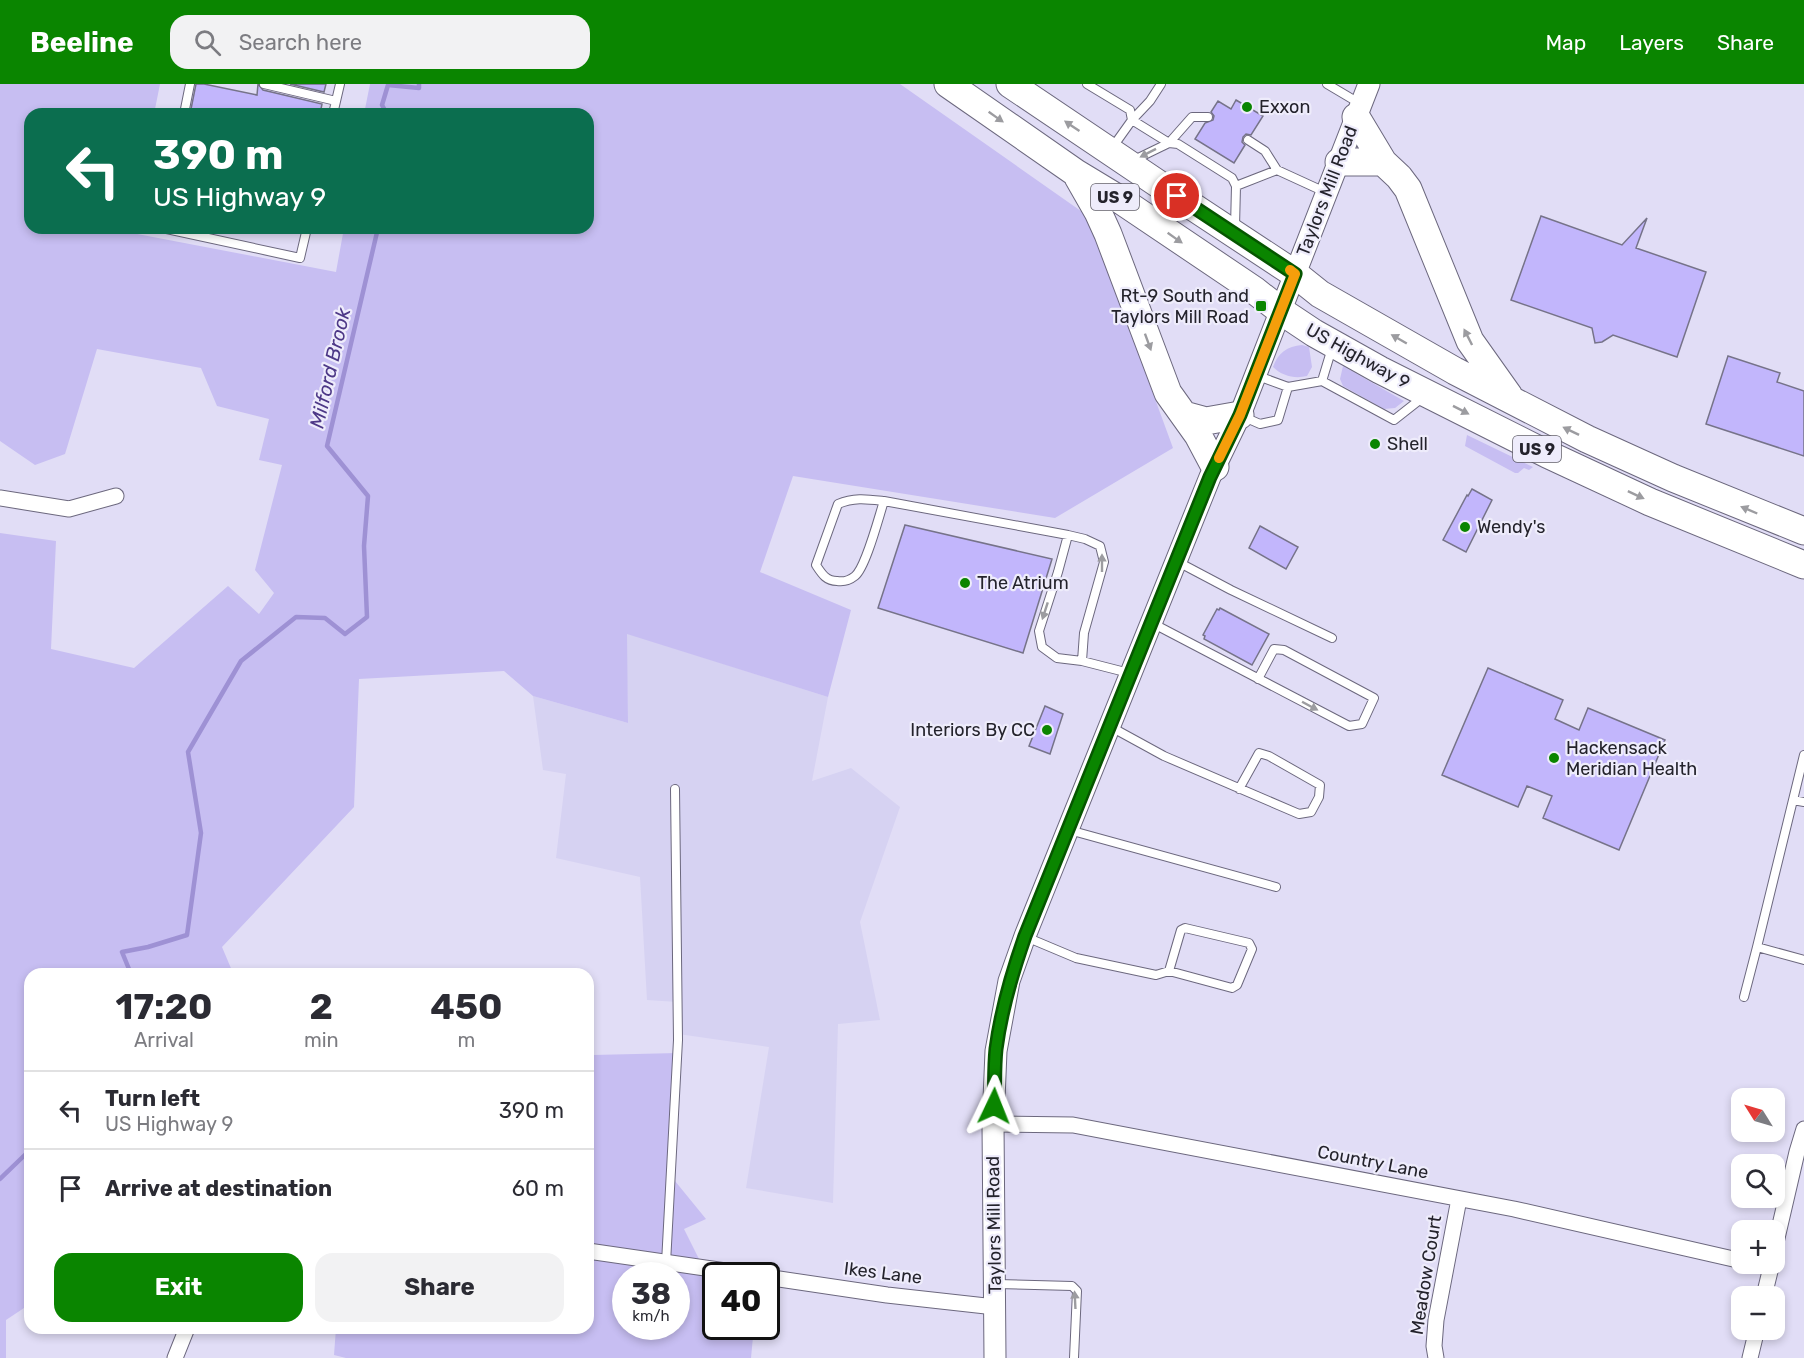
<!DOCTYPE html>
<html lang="en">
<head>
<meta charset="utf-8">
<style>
  body { margin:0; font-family:Rubik,sans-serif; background:#f2f2f3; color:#2b2b33; height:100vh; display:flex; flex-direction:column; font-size:22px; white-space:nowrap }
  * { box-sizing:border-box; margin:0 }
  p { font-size:20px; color:#7c7c81 }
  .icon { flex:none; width:33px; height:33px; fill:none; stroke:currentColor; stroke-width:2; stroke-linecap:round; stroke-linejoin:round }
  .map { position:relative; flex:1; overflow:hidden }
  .panel { position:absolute; left:24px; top:884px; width:570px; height:366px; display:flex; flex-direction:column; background:#fff; border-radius:18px; box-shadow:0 3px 9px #0003 }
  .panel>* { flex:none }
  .guide { position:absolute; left:24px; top:24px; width:570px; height:126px; border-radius:18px; box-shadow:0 3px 9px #0003; background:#0b6e4f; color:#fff; overflow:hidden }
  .needle { width:39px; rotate:307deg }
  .buttons { position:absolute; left:1731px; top:1004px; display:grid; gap:12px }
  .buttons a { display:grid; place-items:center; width:54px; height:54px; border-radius:12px; background:#fff; box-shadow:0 3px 9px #0003; font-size:30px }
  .speed { position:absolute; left:612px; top:1178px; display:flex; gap:12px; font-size:30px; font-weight:700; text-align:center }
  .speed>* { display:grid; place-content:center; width:78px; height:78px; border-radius:50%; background:#fff; box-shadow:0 3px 9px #0003; line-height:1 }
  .speed small { font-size:15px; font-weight:400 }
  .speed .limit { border:3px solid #111; border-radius:9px; background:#fff; color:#111 }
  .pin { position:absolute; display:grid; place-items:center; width:51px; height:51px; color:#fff; margin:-26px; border:3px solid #fff; border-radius:50%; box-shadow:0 2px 6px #0007 }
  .me { position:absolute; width:66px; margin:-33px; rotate:2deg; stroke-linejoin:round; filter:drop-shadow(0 0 4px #0008) }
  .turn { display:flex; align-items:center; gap:21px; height:126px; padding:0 30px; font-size:27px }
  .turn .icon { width:78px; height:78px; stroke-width:2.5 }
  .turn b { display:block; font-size:42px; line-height:51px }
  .eta { display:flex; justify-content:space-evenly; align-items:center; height:102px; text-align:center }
  .eta b { font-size:36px; font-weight:700; line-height:42px }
  .cta { display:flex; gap:12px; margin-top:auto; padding:12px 30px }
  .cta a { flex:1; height:69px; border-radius:18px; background:#0a8500; color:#fff; font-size:24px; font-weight:700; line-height:69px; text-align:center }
  .cta a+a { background:#f2f2f3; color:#2b2b33 }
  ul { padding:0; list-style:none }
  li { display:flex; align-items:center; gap:18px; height:78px; padding:0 30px; border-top:2px solid #e1e1e2 }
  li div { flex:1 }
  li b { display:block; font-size:22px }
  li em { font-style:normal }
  header { display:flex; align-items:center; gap:36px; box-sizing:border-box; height:84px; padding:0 30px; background:#0a8500; color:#fff }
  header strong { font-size:28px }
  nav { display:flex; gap:33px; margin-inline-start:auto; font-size:21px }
  .search { width:420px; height:54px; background:#f2f2f3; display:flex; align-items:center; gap:15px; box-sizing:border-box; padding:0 21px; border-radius:18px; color:#7c7c81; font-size:22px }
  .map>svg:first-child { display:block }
  .built { fill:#d6d2f2 }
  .green { fill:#c7bef2; fill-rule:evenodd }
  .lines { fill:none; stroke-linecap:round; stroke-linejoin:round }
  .stream { stroke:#9e91d4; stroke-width:4.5 }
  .building { fill:#c2b6fc; stroke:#767389; stroke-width:1.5 }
  .lane-casing { stroke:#6c687e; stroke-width:10 }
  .street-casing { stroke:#6c687e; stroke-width:17 }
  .secondary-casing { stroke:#6c687e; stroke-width:23 }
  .highway-casing { stroke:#6c687e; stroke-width:29 }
  .lane { stroke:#fff; stroke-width:8 }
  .street { stroke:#fff; stroke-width:15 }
  .secondary { stroke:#fff; stroke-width:21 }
  .highway { stroke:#fff; stroke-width:27 }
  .oneway { fill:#9c9ca0 }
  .route-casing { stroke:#065600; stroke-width:15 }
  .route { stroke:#0a8500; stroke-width:10 }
  .slow { stroke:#f59e0b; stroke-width:10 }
  .poi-dot { fill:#0a8500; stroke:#eeecfb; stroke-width:2 }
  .labels { text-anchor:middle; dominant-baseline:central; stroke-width:4.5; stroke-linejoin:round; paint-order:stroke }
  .shield { fill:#eeecfb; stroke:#615f6a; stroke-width:1.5 }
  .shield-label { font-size:16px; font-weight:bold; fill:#24232c }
  .poi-label { font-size:18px; fill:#24232c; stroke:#eeecfb; text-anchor:start }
  .street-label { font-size:18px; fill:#24232c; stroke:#eeecfb }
  .water-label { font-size:20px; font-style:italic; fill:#4d3887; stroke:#eeecfb }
</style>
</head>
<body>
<header>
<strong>Beeline</strong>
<div class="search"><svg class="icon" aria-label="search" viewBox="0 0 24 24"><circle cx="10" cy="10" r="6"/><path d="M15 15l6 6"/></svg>Search here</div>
<nav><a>Map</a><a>Layers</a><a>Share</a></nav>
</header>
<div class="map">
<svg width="1804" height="1274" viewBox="0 0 1804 1274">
  <rect width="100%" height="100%" fill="#e1ddf6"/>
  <!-- built -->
  <path class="built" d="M626,549L828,613L812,697L851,684L900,723L860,838L880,936L838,940L833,1119L746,1104L769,963L678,950V918L647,916L640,793L556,774L566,690L543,686L533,612L628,639Z"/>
  <!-- green -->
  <path class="green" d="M0,0H160L154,30H30V144H133L132,149L336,188L344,144H588V30H364L370,0H900L1088,132L1173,364L1055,434L793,392L760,488L851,526L828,613L627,550L628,639L533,612L504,587L359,595L354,723L222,863L233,889L30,890V1220L6,1236V1274H0V449L56,457L51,565L134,584L228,502L259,530L274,509L255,486L282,381L259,376L269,335L217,322L201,284L97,265L65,370L35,381L0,357Z
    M1302,261L1309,263L1312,283L1307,292C1295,295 1282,292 1273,283C1278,269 1287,262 1302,261Z
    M1343,282L1404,317L1395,324L1384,325L1343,302L1340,295Z
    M1467,351L1533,383L1529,386L1524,384L1518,389H1515L1465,362Z
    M678,969L675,1097L706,1135L684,1145L700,1177L760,1184L759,1191H716V1242H754L751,1274H346L334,1271L336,1244H588V990L593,971ZM626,1191H676V1242H626Z"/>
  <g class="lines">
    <!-- stream -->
    <path class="stream" d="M387,30L382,21L388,1L419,4V0
      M131,890L122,868L148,863L187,851L201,749L188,668L241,577L296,533L325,534L345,550L367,533L364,462L368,412L327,362L378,144
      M0,1095L30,1066"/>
  </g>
  <!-- building -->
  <path class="building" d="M196,0H204L257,11L258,0L263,6L322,20L320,30H190Z
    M290,0H326L324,8Z
    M1236,16L1263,32L1251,51L1246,50L1243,53L1242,58L1245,61L1234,79L1195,55L1205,39L1213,36L1214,32L1211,28L1218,17L1231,25Z
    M1541,132L1622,161L1647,134L1636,164L1706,188L1677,273L1613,251L1602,258L1595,259L1592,244L1511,216Z
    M1728,272L1780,289L1777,298L1804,307V372L1706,340Z
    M1472,405L1492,416L1466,468L1443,456L1467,411L1468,412Z
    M905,441L1052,475L1023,569L878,524Z
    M1260,442L1298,463L1286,485L1249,464Z
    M1220,524L1269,550L1252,581L1204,555L1205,552L1203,551L1217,525L1219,526Z
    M1488,584L1563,616L1555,635L1579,646L1588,624L1665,656L1619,766L1543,734L1552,712L1527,702L1518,723L1442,691Z
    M1045,622L1063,630L1050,670L1029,662Z"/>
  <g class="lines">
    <defs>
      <path id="lane" d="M264,0L336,17
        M1087,0L1130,26L1132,36L1169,59L1178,60L1232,94L1236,102L1235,143
        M1327,0L1359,19
        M184,30L190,0
        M333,30L340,0
        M1248,56L1265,67L1277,86
        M1112,64L1132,36L1150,17L1161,0
        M1134,76L1169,59L1192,33H1208
        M1236,102L1277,86L1325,108
        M162,144L300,174L307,144
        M1258,292L1288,303
        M1322,297L1332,264
        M1244,333L1260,340L1278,336L1288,303L1322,297L1394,336L1422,314
        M884,417C879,432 866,483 855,492C850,496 843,498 837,497C826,497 822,490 816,481L838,420C854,413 867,415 884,417L1068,451L1085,455L1100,462L1104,478L1084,549L1082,577
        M1068,451L1058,488L1039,547L1042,563L1057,574L1082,577L1129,589
        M1178,478L1231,506L1332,554
        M1152,539L1349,642L1362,640L1374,614L1284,566L1274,565L1258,595
        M1111,643L1164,672L1299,730L1311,728L1319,713L1320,701L1269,672L1259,669L1239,705
        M1804,671L1757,863L1804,876
        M1793,716L1804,718
        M1069,746L1276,803
        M1026,853L1076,874L1156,891L1169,887L1232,904L1237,901L1252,865L1249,859L1185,844L1181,846L1169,887
        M1744,913L1757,863
        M666,1179L678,956L675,705
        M997,1200L1072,1202L1077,1207L1074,1274"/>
      <path id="street" d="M0,414L69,425L116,412
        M993,1040L1073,1041L1514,1125L1742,1177
        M588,1167L753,1191
        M1774,1167L1797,1068L1804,1045
        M1752,1179L1771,1183
        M766,1193L887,1211L995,1223
        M1764,1212L1772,1179
        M175,1274L187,1244
        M1436,1274L1434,1262L1436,1236L1459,1115
        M1750,1274L1757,1245"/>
      <path id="secondary" d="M995,1274L993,1040L996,967L1009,897L1025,852L1210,393L1240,331L1369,0"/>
      <path id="highway" d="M948,0L1076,89L1119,115L1254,206L1281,227L1314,249L1380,286L1547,370L1650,418L1804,481
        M1010,0L1157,99L1295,190L1320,210L1455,287L1587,355L1673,394L1804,447
        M1356,33L1383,78L1399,93L1408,105L1470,257L1509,312
        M1339,78H1383
        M1078,93L1098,128L1108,150L1168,309L1198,351L1215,383
        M1184,331L1206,337L1240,331"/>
    </defs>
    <!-- lane casing -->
    <use href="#lane" class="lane-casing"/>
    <!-- street casing -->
    <use href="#street" class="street-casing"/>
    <!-- secondary casing -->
    <use href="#secondary" class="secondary-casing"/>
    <!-- highway casing -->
    <use href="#highway" class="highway-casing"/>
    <!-- lane -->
    <use href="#lane" class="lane"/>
    <!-- street -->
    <use href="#street" class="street"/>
    <!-- secondary -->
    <use href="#secondary" class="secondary"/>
    <!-- highway -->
    <use href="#highway" class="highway"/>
  </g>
  <!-- one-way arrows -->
  <defs><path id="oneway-solid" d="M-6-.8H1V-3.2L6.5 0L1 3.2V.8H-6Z" transform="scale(1.5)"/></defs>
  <g class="oneway">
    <use href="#oneway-solid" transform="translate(996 33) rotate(35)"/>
    <use href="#oneway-solid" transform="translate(1072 42) rotate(-146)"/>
    <use href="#oneway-solid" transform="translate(1148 69) rotate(153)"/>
    <use href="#oneway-solid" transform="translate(1175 154) rotate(35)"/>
    <use href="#oneway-solid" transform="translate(1468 253) rotate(-117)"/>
    <use href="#oneway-solid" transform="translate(1399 255) rotate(-150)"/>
    <use href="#oneway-solid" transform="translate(1148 258) rotate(70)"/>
    <use href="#oneway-solid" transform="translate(1461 326) rotate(27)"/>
    <use href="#oneway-solid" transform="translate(1571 347) rotate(-154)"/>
    <use href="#oneway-solid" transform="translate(1636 411) rotate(25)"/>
    <use href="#oneway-solid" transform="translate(1749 426) rotate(-157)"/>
    <use href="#oneway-solid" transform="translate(1102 479) rotate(-90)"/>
    <use href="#oneway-solid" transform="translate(1045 527) rotate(108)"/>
    <use href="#oneway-solid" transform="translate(1310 622) rotate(28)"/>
    <use href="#oneway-solid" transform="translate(1075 1216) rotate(-93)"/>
  </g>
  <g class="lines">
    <defs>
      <path id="route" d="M994,1022C995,1003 994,984 996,965C1001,926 1012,889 1025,852L1210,393L1240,331L1295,190L1177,112"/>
    </defs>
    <!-- route casing -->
    <use href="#route" class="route-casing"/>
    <!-- route -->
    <use href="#route" class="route"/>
    <!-- slow -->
    <path class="slow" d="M1219,374L1240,331L1295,190L1290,186"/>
  </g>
  <!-- markers -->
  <g class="poi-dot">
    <circle cx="1247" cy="23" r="6"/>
    <rect x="1255" y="216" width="12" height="12" rx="3"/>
    <circle cx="1375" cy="360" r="6"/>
    <circle cx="1465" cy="443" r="6"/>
    <circle cx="965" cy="499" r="6"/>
    <circle cx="1047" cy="646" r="6"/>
    <circle cx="1554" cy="674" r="6"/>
  </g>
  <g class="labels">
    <!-- shield labels -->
    <g class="shield">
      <rect x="1091" y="100" width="48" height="26" rx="4.5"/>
      <rect x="1513" y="352" width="48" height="26" rx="4.5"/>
    </g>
    <g class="shield-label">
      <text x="1115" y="113">US 9</text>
      <text x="1537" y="365">US 9</text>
    </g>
    <!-- poi labels -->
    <g class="poi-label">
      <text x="1259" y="23">Exxon</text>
      <text x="1249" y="212" text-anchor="end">Rt-9 South and<tspan x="1249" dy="21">Taylors Mill Road</tspan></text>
      <text x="1387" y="360">Shell</text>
      <text x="1477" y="443">Wendy's</text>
      <text x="977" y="499">The Atrium</text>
      <text x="1035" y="646" text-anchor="end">Interiors By CC</text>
      <text x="1566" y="664">Hackensack<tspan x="1566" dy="21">Meridian Health</tspan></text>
    </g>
    <!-- street labels -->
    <g class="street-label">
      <text transform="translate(1327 107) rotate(-69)">Taylors Mill Road</text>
      <text transform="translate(1358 272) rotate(29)">US Highway 9</text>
      <text transform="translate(1373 1078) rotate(11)">Country Lane</text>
      <text transform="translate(994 1141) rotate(-91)">Taylors Mill Road</text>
      <text transform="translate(883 1189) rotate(7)">Ikes Lane</text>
      <text transform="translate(1426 1191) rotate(-81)">Meadow Court</text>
    </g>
    <!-- water labels -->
    <g class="water-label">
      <text transform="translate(330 284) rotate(-77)">Milford Brook</text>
    </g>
  </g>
</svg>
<div class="buttons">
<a><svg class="needle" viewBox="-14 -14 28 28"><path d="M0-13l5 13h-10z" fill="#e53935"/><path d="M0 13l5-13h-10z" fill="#7c7c81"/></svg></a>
<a><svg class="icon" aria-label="search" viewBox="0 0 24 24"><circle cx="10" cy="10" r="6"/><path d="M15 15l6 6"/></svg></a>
<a>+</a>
<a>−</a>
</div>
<div class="speed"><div>38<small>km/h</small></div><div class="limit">40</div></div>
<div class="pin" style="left:1177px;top:112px;background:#d93025"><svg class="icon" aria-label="arrive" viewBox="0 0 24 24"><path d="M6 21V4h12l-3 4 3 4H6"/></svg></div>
<svg class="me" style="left:994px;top:1022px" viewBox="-20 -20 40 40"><path d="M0-17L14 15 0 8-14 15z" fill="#0a8500" stroke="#fff" stroke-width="4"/></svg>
<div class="guide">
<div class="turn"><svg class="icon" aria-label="left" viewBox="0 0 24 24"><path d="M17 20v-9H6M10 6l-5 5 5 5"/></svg><div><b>390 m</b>US Highway 9</div></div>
</div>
<section class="panel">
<div class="eta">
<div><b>17:20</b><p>Arrival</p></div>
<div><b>2</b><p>min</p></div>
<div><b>450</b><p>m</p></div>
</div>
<ul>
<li><svg class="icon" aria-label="left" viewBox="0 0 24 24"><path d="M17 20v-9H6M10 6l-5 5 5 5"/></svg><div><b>Turn left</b><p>US Highway 9</p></div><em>390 m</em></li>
<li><svg class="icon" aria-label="arrive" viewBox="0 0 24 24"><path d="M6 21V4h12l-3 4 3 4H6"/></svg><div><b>Arrive at destination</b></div><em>60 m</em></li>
</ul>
<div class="cta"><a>Exit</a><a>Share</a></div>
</section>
</div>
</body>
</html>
